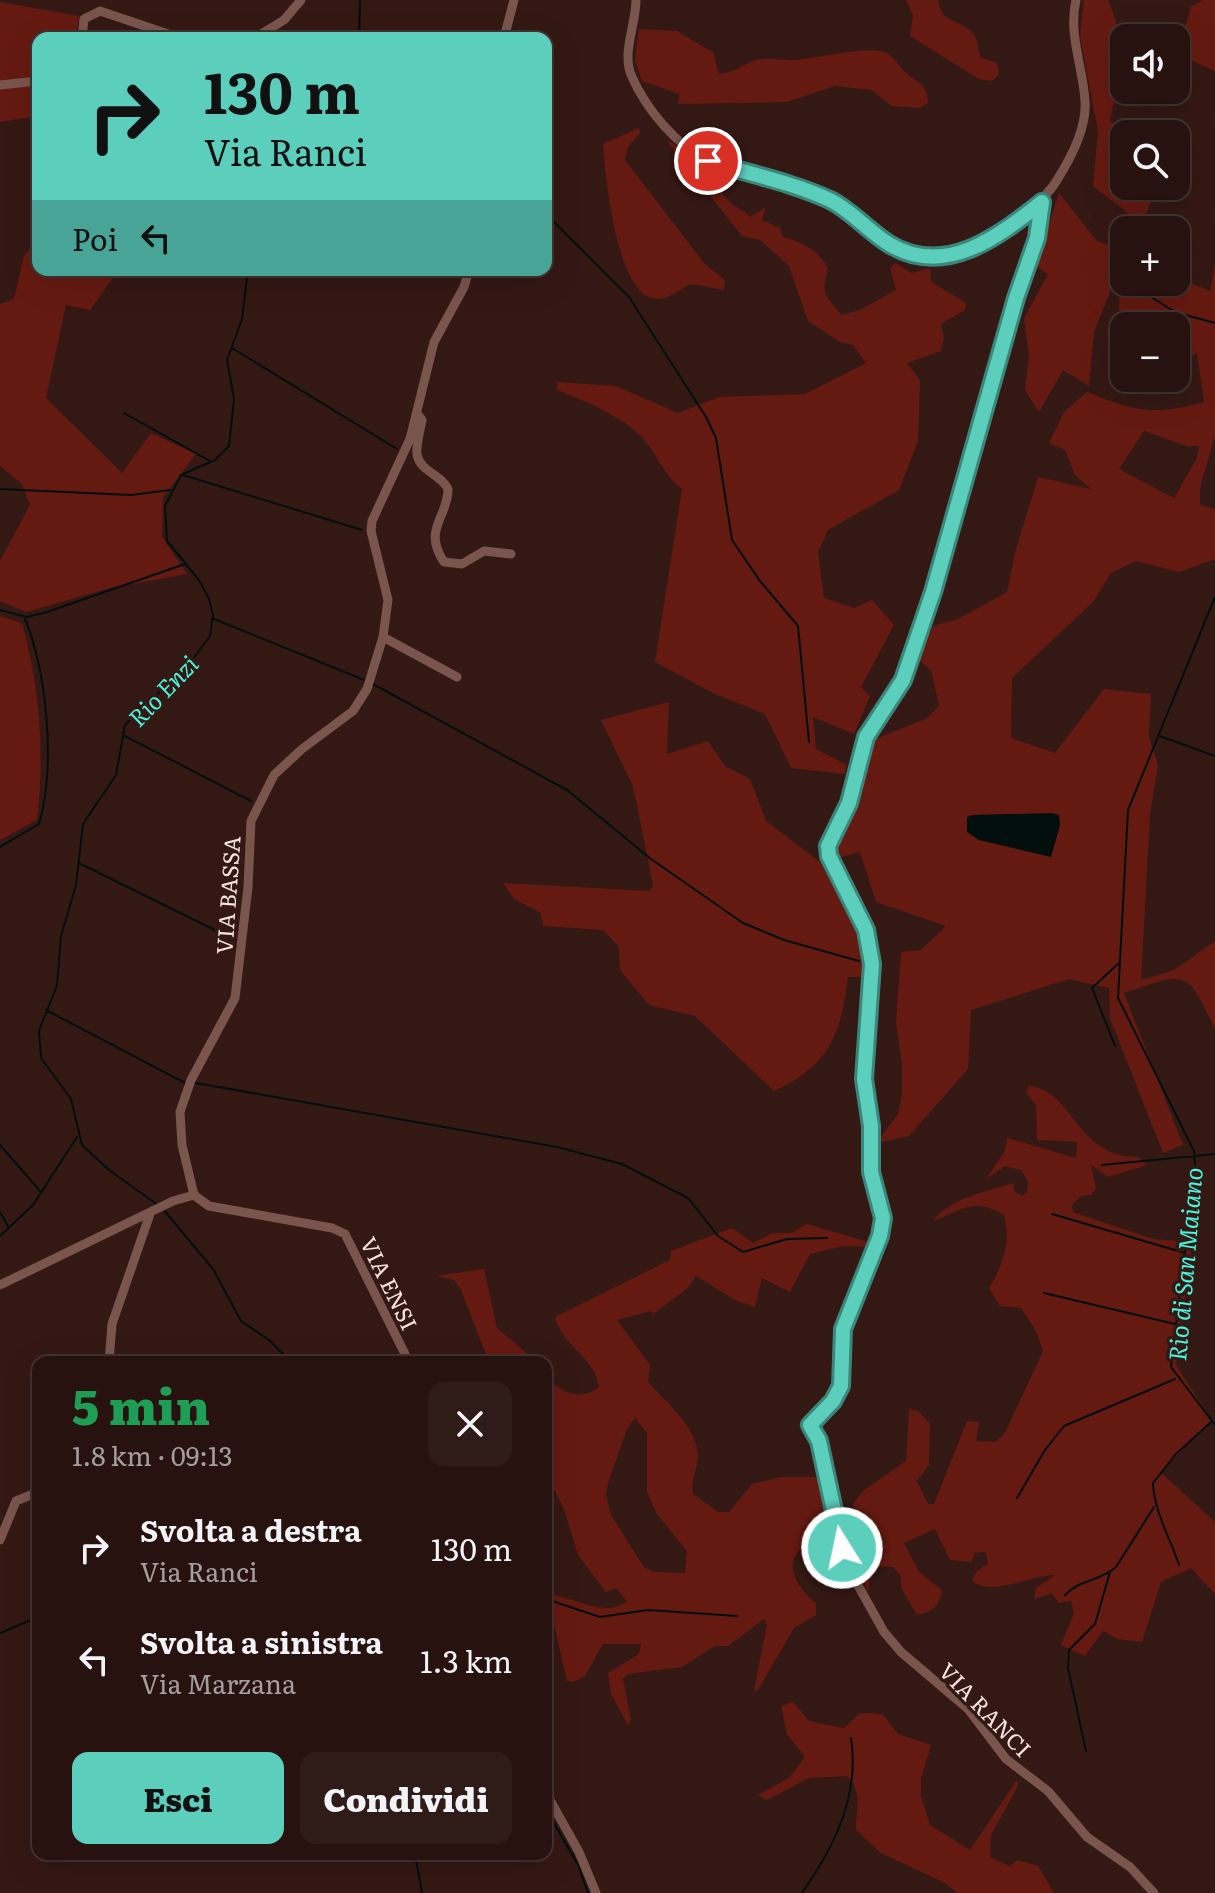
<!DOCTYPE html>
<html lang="it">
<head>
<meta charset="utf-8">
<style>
  body { margin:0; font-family:Literata,serif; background:#2f1b18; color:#f1f3f6; height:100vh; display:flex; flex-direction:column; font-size:30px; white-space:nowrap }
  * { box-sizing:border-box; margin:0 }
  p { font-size:26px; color:#a49e9e }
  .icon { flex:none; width:44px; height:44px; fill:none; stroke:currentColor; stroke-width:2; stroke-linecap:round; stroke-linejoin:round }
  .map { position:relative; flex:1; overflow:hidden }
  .drawer { position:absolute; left:32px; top:1356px; width:520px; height:504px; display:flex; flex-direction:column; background:#27120f; border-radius:16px; box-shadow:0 8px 32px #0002,0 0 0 2px #43322f }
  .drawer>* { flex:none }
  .hud { position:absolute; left:32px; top:32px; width:520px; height:244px; border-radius:16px; box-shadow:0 8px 32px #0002,0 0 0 2px #43322f; background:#5bcebc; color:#111; overflow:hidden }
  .tools { position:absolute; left:1110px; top:24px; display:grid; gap:16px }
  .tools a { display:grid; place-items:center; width:80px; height:80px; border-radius:16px; background:#27120f; box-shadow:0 8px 32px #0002,0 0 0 2px #43322f; font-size:40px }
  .pin { position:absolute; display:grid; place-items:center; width:68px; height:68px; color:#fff; margin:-34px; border:4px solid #fff; border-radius:50%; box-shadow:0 2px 8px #0007 }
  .me { position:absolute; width:88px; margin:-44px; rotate:350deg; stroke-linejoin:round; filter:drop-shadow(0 0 6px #0008) }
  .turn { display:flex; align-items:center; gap:28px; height:168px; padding:0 40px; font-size:36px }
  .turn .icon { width:104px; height:104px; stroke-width:2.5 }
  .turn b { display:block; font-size:56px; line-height:68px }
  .then { display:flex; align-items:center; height:76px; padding:0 40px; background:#0003; gap:16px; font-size:30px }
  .round { display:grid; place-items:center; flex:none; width:84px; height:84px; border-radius:16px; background:#2f1b18 }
  .head { display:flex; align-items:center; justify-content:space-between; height:136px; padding:0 40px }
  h1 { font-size:48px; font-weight:800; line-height:60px; color:#1e9e55 }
  .action { display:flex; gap:16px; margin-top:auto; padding:16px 40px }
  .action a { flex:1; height:92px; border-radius:16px; background:#5bcebc; color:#111; font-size:32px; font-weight:800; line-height:92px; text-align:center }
  .action a+a { background:#2f1b18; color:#f1f3f6 }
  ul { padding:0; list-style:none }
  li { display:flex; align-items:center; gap:24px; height:112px; padding:0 40px }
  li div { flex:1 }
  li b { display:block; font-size:30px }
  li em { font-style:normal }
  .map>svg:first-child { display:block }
  .green { fill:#651a11; fill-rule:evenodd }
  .water { fill:#020f0d }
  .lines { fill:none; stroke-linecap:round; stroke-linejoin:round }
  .stream { stroke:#020f0d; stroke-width:2 }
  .minor { stroke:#79554e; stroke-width:9 }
  .route-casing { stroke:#3b867a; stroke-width:20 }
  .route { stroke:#5bcebc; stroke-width:14 }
  .labels { text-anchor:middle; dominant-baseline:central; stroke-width:7; stroke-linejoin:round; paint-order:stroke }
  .street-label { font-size:22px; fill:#f7e3df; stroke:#341814 }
  .water-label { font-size:24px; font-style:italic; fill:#47f4dc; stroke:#341814 }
</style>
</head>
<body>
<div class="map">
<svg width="1215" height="1893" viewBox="0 0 1215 1893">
  <rect width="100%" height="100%" fill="#341814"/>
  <!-- green -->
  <path class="green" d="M906,0H938C941,22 954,18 968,29C979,36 977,47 981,58L997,63L999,75L991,81L979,79L910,36L913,15Z
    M1084,0H1108C1128,44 1120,74 1110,120L1124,138V186H1157L1142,224L1093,186L1098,132L1080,36Z
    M1203,0H1215V71L1177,54L1191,7Z
    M0,2L79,16L76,38H38V116L0,122Z
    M639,29L677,31L714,53L718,73C735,74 741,64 757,60C769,57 782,61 795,60C817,58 861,47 881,51C895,54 898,68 909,75C921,84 927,86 928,103L919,108L892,106L871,90L835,86L787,102L678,104L679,94L642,81L635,60Z
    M639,128L640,133L628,147L625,160L704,263L725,280L724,290L691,284C679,290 666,302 652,298C616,289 605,175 603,144Z
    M667,141C688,146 716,188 731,203C737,209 745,210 750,217L766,207L762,220L780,228L783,237C802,242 819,250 828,269C821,295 824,294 842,315L860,310L896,290L890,268L895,263L912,273L930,268L931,282L966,303L965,310L941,324L944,338L941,351L907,363L920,380L918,441L899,490L828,530L818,552L824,598L854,608L872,600L894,625L861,687L870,696L854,734L813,717L816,749L847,765L844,774L791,768L765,714L715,694L655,662L682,489C661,472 660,458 644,440C624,417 586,401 557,390V382L616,386L678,413L719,397L805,394L866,363L853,345L840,342L808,321L789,266L760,240L742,236Z
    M1059,193L1097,241L1124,250V282H1176V272L1180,279L1210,291L1215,265V435L1200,488V505L1215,509V559L1179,572L1136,561L1111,573L1093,602L1012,678L1011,738L1055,753L1104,689L1151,694L1149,737L1158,765L1150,815L1141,980L1174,970L1215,941V1029C1187,969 1188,971 1124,993L1183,1145L1163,1153L1110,1018L1109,988L1069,979L971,1010L968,1069L909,1136L876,1143L898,1114L902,1095V1065L896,1022L901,952L921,950L946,926L876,902L860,852L834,859L871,741L927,718L939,706L931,670L917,659L933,626L958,619L1007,592L1016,549L1038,477L1091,489L1075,475L1065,450L1049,443L1064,412L1087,392C1134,411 1153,416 1204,402L1197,354L1176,358V326L1124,327L1119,308L1121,280L1114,282L1094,332L1089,386L1063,370L1039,412L1025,390L1029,355L1024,319L1048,274L1036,267ZM1144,431L1187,446H1199L1197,458L1174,498L1119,469Z
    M38,238V270H133L113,278L90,310L66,305L46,398L122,473L151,433L196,454L163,497L162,537L187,574L110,588L26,612L0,601V561L30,505L22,484L0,466V304L14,299L24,256Z
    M0,616L22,623C40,689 45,752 37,820L0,840Z
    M669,702L667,754L708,741L725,766L750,779L766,821L820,862L844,901L857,925L866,961L865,977H848C841,1035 829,1066 774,1091L695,1016L649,1005L620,970L619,947L603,930L543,926L541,913L514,899L503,883L650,891L653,885L633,786L601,720Z
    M1029,1086C1075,1091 1075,1157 1138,1157L1147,1165L1108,1177L1091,1165L1096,1189L1091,1195L1081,1196L1072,1205L1073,1212L1153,1239L1177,1241L1192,1247L1176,1365L1212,1421L1160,1472L1215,1522V1594L1191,1568L1161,1582L1142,1642L1117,1639L1103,1631L1085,1656L1061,1645L1074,1613L1071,1601L1059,1603L1052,1593L1034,1599L1036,1588L1055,1575C1030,1575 993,1597 972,1581L977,1571L988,1564L986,1552L974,1553L972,1562L950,1560L935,1529L904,1543L919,1572L942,1590C940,1606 932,1612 917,1615L901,1588V1576L893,1567L881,1566L870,1576L868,1592L861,1575L870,1551L855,1522L853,1504L863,1491L906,1461L909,1409L918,1411L930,1423L929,1465L917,1481L928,1504H934L967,1421L979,1422L976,1441L996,1442L1005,1433L1043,1351L1035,1329L1021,1308L1000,1306L989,1288C1002,1267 1012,1240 1004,1215C974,1197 963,1210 933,1221C950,1198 988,1191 1014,1183V1191L1022,1196L1027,1192L1028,1181L1021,1170L1005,1166L986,1179L1005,1151L1007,1138L1076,1158L1077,1142L1037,1140L1036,1105L1026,1093Z
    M807,1224L872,1243L870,1247L843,1246L810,1254L790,1292L762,1278L755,1307L735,1300L696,1276L688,1288L653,1314L651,1311L617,1320L650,1365L648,1382C665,1401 698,1428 698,1456C698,1470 690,1479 693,1494L718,1512H729L752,1484L782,1477H823L829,1534C820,1539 809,1543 801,1549C781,1565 802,1593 816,1603V1615L794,1628L758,1690L754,1691L767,1624L764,1619L728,1646H715L682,1667L628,1674L623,1679L631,1720L628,1725L611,1694L608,1673L639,1654L641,1644H603L585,1676L574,1682L567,1681L550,1608L546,1604V1596L551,1595C577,1597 603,1619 627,1601L616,1588L606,1592L578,1555L565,1512L546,1472V1375C558,1392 581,1402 599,1387C594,1355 562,1347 555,1317L670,1260L671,1251L732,1228L753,1243L773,1233H792ZM635,1418L647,1433V1492L657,1514L687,1551L685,1573L654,1572L644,1567L611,1515L606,1494L609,1480L627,1429Z
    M484,1269L497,1328L537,1362H489L461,1290L454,1280L436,1276Z
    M793,1702L809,1721L844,1728L860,1713C892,1714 880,1713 898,1734L931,1745L921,1778V1796L930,1825L970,1850L1017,1780L1018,1786L991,1835L990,1857L1009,1866L1018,1860L1038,1866L1054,1893H957L945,1883L881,1853L856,1830C856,1810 863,1790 847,1776L809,1778L767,1800L758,1795L789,1778L805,1757L787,1734L781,1706Z"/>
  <!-- water -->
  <path class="water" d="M1052,813L1059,815L1060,825L1051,857L979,840L967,832V817L972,815Z"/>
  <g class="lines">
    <!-- stream -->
    <path class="stream" d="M359,38L360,0
      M546,214L629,297L706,417L716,438L732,540L760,581L798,626L809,742
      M1130,284L1175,312L1215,323
      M232,348L397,449
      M124,413L210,461
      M183,475L362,530
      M0,489L131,495L170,490
      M1215,597L1128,810L1118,998L1194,1151L1195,1167L1171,1367L1215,1425
      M0,610L27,617L47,612L185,564
      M214,619L367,681
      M373,684L567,790L651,859L743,923L784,940L859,961
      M123,735L251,801
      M1160,736L1215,756
      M0,847L39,824C56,767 47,671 24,616
      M79,863L235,940
      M46,1010L185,1083
      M1115,1046L1092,988L1119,963
      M196,1083L557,1147L622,1164L688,1198L718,1236L743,1252L787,1239L827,1238
      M0,1145L41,1192
      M1102,1165L1215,1154
      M158,1205L109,1170L82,1145L71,1099L41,1058L39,1031L57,985L61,936L76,885L83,824L116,775L125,725L190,663L210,636L213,615L209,599L199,580L167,541L165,506L181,475L215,460L229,446L234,399L227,360L242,319L248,270
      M163,1209L213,1269L241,1321L269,1340L291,1362
      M0,1212L9,1228
      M1052,1214L1185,1253
      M0,1236L33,1205L77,1137
      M1044,1293L1175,1324
      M1017,1498L1045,1450L1064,1426L1175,1379
      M1179,1565C1170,1538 1154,1511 1153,1483L1176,1454L1211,1422
      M1065,1595C1080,1579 1101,1581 1116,1567L1154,1507
      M546,1599L600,1617L648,1610L737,1616
      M0,1633L38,1617
      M1086,1751L1068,1668L1069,1650L1095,1624L1110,1572
      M546,1809L578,1865L588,1893
      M415,1854L422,1893
      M802,1893C834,1847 860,1796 851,1738"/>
    <!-- minor -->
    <path class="minor" d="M636,0C636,25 621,54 632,77C646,109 677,146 708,161C743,178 791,183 829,200C857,213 875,241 904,252C917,257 943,258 958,256C983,252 1045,202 1057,180C1071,158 1087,128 1085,101C1083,67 1068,34 1076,0
      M82,38L84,19L100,11L180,38
      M255,38L284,20L301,0
      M504,38L514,0
      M0,85L38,81
      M1042,202L1037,238L1016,298L933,592L903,680L866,737L849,803L828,846L829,856L866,930L872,964L864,1079L871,1126V1172L883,1218L880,1236L843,1329L841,1386L833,1401L810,1425L819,1441L834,1499L842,1548L855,1580L884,1632L901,1652L968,1709L1006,1759L1048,1791L1087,1837L1130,1867L1154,1893
      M417,413L422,420C420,431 416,444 417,454C419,471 442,475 448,489C448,518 422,529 444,562L462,564L484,551L511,554
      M383,637L457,677
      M194,1195L182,1145L180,1112L191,1080L235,998L248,887L251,821L274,775L302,749L353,711L367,689L383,637L388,600L371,531L372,521L410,439L434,342L464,287L469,270
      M194,1195L209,1206L332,1228L345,1234L409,1362
      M0,1285L173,1201L194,1195
      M109,1362L112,1324L150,1214
      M0,1540L16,1501L38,1492
      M546,1793L579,1852L596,1893"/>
  </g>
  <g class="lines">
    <defs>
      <path id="route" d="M708,161C749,174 791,182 830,200C852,211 868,231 889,244C945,278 998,237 1042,202L1037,238L1016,298L933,592L903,680L866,737L849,803L828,846L829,856L866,930L872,964L864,1079L871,1126V1172L883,1218L880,1236L843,1329L841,1386L833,1401L810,1425L819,1441L842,1548"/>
    </defs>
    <!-- route casing -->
    <use href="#route" class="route-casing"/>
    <!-- route -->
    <use href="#route" class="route"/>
  </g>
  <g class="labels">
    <!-- street labels -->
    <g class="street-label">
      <text transform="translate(227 895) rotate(-86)">VIA BASSA</text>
      <text transform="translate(390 1283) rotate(64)">VIA ENSI</text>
      <text transform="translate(986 1709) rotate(46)">VIA RANCI</text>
    </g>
    <!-- water labels -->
    <g class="water-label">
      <text transform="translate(162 690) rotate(-46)">Rio Enzi</text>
      <text transform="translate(1184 1264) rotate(-85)">Rio di San Maiano</text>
    </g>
  </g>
</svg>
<div class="tools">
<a><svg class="icon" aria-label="sound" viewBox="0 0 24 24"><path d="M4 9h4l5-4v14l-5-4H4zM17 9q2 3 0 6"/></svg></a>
<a><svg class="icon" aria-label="search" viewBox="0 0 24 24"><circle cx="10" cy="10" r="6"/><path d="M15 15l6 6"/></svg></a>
<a>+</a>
<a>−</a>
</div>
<div class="pin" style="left:708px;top:161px;background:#d93025"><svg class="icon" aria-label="arrive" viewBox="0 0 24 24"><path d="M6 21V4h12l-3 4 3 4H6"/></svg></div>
<svg class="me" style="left:842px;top:1548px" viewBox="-20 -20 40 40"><circle r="17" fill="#5bcebc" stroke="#fff" stroke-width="3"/><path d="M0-11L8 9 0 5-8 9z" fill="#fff"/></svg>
<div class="hud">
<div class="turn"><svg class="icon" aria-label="right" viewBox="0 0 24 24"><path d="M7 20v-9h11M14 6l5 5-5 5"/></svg><div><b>130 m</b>Via Ranci</div></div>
<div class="then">Poi<svg class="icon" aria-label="left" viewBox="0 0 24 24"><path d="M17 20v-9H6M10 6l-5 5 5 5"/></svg></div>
</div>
<section class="drawer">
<div class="head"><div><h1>5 min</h1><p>1.8 km · 09:13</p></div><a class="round"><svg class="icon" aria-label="close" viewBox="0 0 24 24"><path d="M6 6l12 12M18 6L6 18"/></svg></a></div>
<ul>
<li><svg class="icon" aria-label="right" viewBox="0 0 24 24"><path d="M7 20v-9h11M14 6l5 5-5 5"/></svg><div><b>Svolta a destra</b><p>Via Ranci</p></div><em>130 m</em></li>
<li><svg class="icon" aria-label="left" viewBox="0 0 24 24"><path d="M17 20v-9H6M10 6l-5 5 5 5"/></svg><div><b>Svolta a sinistra</b><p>Via Marzana</p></div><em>1.3 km</em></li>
</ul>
<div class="action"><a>Esci</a><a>Condividi</a></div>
</section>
</div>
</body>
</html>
